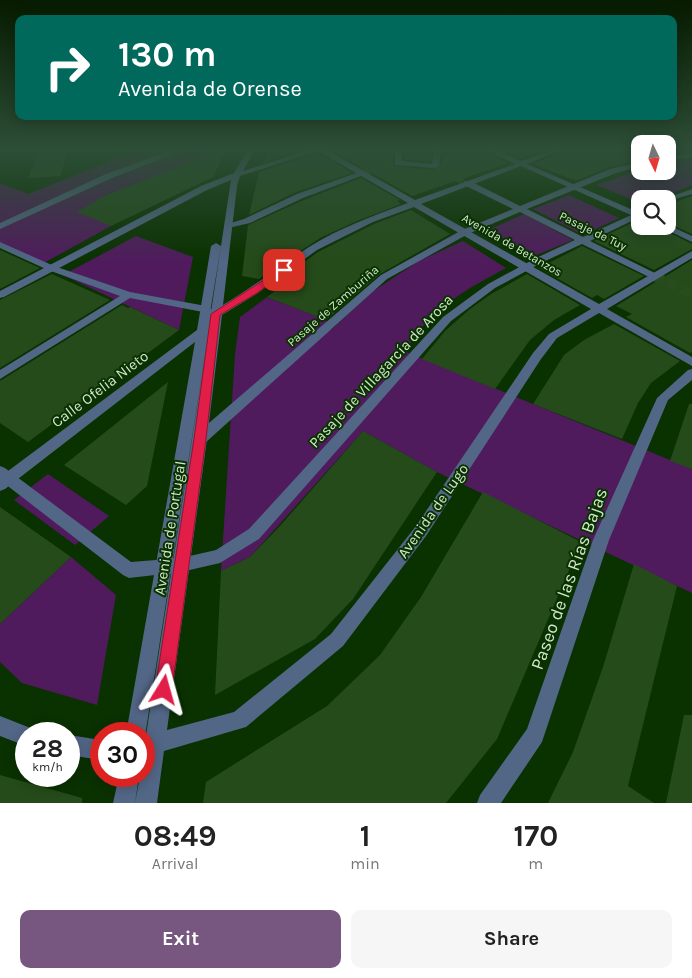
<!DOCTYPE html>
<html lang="en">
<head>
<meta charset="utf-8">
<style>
  body { margin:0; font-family:Karla,sans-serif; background:#f6f6f6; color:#222; height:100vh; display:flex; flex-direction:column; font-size:19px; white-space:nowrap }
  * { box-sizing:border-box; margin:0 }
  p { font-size:16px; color:#767676 }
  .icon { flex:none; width:28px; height:28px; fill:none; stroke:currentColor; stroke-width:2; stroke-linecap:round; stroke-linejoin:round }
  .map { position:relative; height:803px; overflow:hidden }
  .panel { display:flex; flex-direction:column; background:#fff; flex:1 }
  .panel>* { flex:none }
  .top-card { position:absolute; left:15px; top:15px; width:662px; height:105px; border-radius:10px; box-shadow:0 2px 12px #0003; background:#00695c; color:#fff; overflow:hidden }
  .needle { width:32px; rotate:175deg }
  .fabs { position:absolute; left:631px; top:135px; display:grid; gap:10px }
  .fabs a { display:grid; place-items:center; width:45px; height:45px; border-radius:10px; background:#fff; box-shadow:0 2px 12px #0003; font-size:25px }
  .speed { position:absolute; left:15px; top:722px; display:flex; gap:10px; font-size:25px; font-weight:700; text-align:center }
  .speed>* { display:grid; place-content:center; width:65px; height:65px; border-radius:50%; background:#fff; box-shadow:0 2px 12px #0003; line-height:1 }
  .speed small { font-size:12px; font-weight:400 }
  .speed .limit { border:8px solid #d22; background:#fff; color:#111 }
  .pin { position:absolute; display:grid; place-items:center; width:42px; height:42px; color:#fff; margin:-21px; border-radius:10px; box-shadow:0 2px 8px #0006 }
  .me { position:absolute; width:55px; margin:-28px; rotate:8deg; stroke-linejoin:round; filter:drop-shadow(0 0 4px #0008) }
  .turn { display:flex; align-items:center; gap:18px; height:105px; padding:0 20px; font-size:22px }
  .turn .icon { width:65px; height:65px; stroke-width:2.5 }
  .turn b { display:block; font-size:35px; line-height:42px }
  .eta { display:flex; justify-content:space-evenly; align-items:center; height:85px; text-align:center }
  .eta b { font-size:30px; font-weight:700; line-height:35px }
  .cta { display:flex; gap:10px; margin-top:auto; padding:10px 20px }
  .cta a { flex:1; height:58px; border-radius:10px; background:#77577f; color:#fff; font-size:20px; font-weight:700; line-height:58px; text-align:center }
  .cta a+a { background:#f6f6f6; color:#222 }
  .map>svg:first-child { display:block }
  .green { fill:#501b5d }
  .building { fill:#254b1a }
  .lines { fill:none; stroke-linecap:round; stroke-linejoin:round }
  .pedestrian-tunnel-far1 { stroke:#284c1e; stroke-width:8; stroke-dasharray:8 4; stroke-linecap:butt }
  .pedestrian-tunnel { stroke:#284c1e; stroke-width:10; stroke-dasharray:10 5; stroke-linecap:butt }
  .pedestrian { fill:#526686; fill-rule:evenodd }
  .minor { fill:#526686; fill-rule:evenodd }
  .route { fill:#e11d48; stroke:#92132f }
  .labels { text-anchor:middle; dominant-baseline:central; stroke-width:4; stroke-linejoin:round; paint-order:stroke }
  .far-street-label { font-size:12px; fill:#d1e7cb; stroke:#0a3100 }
  .street-label { font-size:15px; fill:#d1e7cb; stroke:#0a3100 }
  .near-street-label { font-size:18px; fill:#d1e7cb; stroke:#0a3100 }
</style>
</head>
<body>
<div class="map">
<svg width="692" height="803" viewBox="0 0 692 803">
  <rect width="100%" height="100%" fill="#0a3100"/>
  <!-- green -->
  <path class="green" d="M140,149H224L106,195L84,209L111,226L42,264L3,247L0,248V183L28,194Z
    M692,158V185L656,199H640V203L597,185L640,169V171H668V162Z
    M569,195L619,218L583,235L533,209Z
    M524,214L573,240L534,256L488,230Z
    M136,236L193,257L179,330L63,275Z
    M463,241L506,268C469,288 425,311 406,352L692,469V593L437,472L363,431L250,557L221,571L235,354L240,317L267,297L326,320L331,330L372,292L419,261Z
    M48,474L109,516L75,545L14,500Z
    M71,557L116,595L97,705L22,683L0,662V624Z"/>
  <!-- building -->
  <path class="building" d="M40,149H69L60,176L28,178Z
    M224,149H227L213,177L111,226L77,212L106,195Z
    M270,149H304L263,163Z
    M329,149H393L394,166L435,170L441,166L443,149H482L508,163L412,196Z
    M404,149H427L432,152L430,162L404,159Z
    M499,149H548L521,159Z
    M566,149H640V160L609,167L576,181L533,164Z
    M318,153L352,173L296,192L249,215L259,172Z
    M361,178L400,200L397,201L401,204L357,221L320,238L259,279L242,276L248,225L304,200Z
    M692,196V234L668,223V205Z
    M411,210L450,234L380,274L326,320L267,297L283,285L275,283L318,252L374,224Z
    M636,221L640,223V226H647L668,235V232L692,244V249L654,270L594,241Z
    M582,246L644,276L604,299L597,295L592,298L539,268Z
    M0,250L40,268L0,289Z
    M692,260V352L690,353L626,317L632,314L616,306Z
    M52,274L110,300L0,368V300Z
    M527,274L580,305L554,320L530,340L495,389L422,359L445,331L470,309L491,294Z
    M122,305L128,308L130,307L179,330L28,442L0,423V381Z
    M614,324L680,361L651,383L638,403L622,439L533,404L564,355L584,340Z
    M168,382L147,486L126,505L64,465Z
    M689,404H692V469L670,461Z
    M363,431L437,472L353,599L315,639L215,695L221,571L250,557L280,526Z
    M483,492L581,542L497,739L446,803H203L206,782L327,706L380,655L421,597Z
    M0,507L71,557L0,624Z
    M634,564L677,586L628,786L654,803H548L573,752L603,667Z
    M684,715H692V803H666Z
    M0,775L82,798V803H0Z"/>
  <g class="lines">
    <!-- pedestrian-tunnel-far1 -->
    <path class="pedestrian-tunnel-far1" d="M435,166L467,183
      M362,174L398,163"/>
    <!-- pedestrian-tunnel -->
    <path class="pedestrian-tunnel" d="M654,276L692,294"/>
    <!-- pedestrian -->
    <path class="pedestrian" d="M175,149H186L112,178L0,229V223L106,174Z
      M395,149H402V161L432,164L434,151L429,149H441L439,166L435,168L395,165Z
      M692,153V157L668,161V157Z
      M640,162V166L616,173L527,209L583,237L640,211V217L590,241L657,274V278H651L582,244L543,262L495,288L451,321L259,539L220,563L181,572L129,578L123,575L0,480V466L5,468L131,562L181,558L216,550L249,529L443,317L488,284L536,258L575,240L520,212L468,234L387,279L205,443H195L193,439L195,435L381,275L462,230L513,209L464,185V181H470L520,206L610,169Z
      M359,172L366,174L303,198L250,223L228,228L224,225L244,219L297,194Z
      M692,189V194L668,201V199H664Z
      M0,242L54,266L130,292L206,306L220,314L215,317L203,312L130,298L0,379V370L120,296L48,270L0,248Z
      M692,369V380L668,400L609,540L542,742L501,803H477L480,795L527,729L593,540L657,398L688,370Z"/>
    <!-- minor -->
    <path class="minor" d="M248,149H255L243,171L311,149H325L415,200L515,164L484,149H494L521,161L554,149H564L527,164L640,213V219L521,166L421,204L599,304L692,251V258L607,309L692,357V366L599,313L557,338L541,359L426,536L343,646L246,727L164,751L157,803H135L140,776H144V734H126L195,342L5,489L0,491V477L197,330L211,246L216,243L221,246L210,313L211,312L231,180L207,190L4,297L0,298V291L201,186L234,173ZM318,151L408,203C375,215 339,228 309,247C280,266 253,287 223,305L237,186L240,176ZM414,207L591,309L549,334L533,353L416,526L331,634L234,712L167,730L207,439L222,315L258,293L317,250L373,222ZM209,330L146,735L145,736Z
      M668,225L692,236V242L659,226Z
      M0,716L33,729L35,734H26V746L0,736Z
      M69,735L101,740V760L69,755Z
      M119,776H139L135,803H113Z"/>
  </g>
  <!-- sky -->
  <linearGradient id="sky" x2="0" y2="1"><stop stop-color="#061b00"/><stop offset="0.57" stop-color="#2d4e37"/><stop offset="1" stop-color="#2d4e37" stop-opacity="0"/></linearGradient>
  <rect width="692" height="262" fill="url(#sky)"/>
  <!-- route -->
  <path class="route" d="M284,267L287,268V272L257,293L220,315L206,439L172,690L170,696L164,699L158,696L155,690L194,439L211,314Z"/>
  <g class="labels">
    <!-- far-street labels -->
    <g class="far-street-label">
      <text transform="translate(593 231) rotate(26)">Pasaje de Tuy</text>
      <text transform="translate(512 245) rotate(30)">Avenida de Betanzos</text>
      <text transform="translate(333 306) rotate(-41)">Pasaje de Zamburiña</text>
    </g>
    <!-- street labels -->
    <g class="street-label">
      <text transform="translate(381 371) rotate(-47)">Pasaje de Villagarcía de Arosa</text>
      <text transform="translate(100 389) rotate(-37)">Calle Ofelia Nieto</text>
      <text transform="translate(433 511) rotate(-55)">Avenida de Lugo</text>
      <text transform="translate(170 528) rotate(-81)">Avenida de Portugal</text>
    </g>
    <!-- near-street labels -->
    <g class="near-street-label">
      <text transform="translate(569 579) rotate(-70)">Paseo de las Rías Bajas</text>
    </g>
  </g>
</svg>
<div class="fabs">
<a><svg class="needle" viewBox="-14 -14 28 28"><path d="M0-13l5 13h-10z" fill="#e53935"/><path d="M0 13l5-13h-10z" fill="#767676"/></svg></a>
<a><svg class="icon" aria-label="search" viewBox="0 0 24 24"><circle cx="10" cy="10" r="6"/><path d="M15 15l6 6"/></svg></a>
</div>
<div class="speed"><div>28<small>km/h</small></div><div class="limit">30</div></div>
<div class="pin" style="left:284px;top:270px;background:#d93025"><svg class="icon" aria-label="arrive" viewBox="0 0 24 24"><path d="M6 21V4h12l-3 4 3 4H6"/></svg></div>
<svg class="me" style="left:164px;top:690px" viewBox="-20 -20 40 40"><path d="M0-17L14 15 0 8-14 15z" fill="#e11d48" stroke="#fff" stroke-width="4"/></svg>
<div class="top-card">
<div class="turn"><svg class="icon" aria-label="right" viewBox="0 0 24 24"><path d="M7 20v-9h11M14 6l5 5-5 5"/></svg><div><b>130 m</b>Avenida de Orense</div></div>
</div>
</div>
<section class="panel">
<div class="eta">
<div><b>08:49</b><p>Arrival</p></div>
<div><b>1</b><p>min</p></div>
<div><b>170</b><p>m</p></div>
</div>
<div class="cta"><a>Exit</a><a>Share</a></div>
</section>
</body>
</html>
